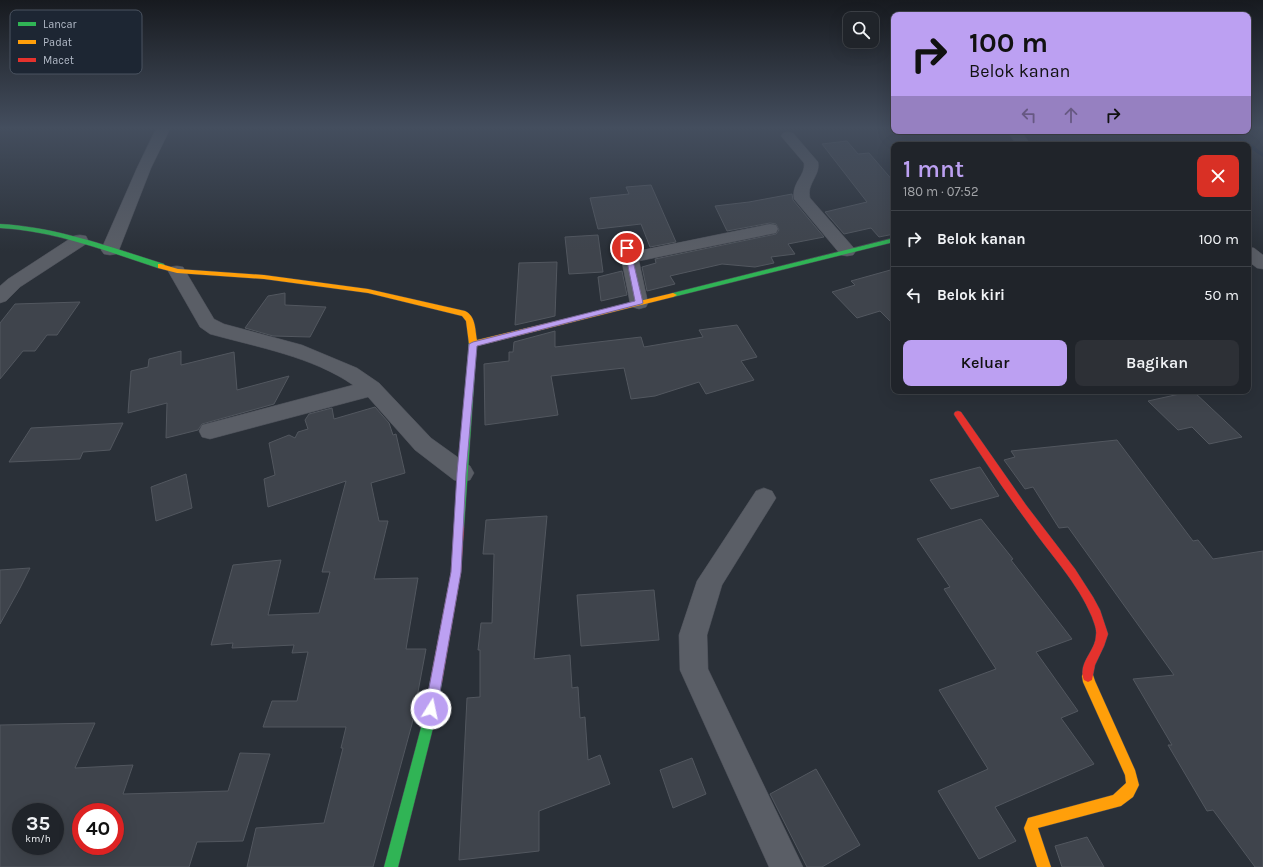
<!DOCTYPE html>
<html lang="id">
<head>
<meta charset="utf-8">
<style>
  body { margin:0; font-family:Karla,sans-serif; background:#2d3036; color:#f1f3f6; height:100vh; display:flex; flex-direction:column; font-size:15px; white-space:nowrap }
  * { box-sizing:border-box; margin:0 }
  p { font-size:13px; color:#a2a4a8 }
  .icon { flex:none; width:22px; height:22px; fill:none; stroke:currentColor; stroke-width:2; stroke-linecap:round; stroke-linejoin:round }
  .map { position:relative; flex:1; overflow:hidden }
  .sheet { position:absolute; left:891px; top:142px; width:360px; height:252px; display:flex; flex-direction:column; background:#20242a; border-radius:8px; box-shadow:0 4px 16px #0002,0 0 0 1px #3d4147 }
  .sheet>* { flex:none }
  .guide { position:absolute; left:891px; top:12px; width:360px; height:122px; border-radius:8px; box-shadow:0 4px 16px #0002,0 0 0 1px #3d4147; background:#bca0f2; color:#111; overflow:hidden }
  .controls { position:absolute; left:843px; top:12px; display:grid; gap:8px }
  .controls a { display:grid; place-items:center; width:36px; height:36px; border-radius:8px; background:#20242a; box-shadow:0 4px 16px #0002,0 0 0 1px #3d4147; font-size:20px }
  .speed { position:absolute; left:12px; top:803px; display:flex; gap:8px; font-size:20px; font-weight:700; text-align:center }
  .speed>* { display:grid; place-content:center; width:52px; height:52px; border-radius:50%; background:#20242a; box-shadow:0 4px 16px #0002,0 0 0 1px #3d4147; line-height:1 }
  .speed small { font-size:10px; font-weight:400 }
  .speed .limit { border:6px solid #d22; background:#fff; color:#111 }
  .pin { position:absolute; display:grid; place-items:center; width:34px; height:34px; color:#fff; margin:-17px; border:2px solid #fff; border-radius:50%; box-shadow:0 1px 4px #0007 }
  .me { position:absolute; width:44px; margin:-22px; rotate:10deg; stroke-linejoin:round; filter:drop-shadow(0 0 3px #0008) }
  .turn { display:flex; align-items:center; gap:14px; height:84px; padding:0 12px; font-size:18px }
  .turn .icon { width:52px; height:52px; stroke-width:2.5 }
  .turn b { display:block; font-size:28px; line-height:34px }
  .lanes { display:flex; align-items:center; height:38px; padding:0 12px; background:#0003; justify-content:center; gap:20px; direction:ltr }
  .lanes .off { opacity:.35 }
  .round { display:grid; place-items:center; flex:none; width:42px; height:42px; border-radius:8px; background:#2d3036 }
  .overview { display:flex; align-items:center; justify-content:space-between; height:68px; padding:0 12px }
  h1 { font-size:24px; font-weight:600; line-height:30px; color:#bca0f2 }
  .primary-button { display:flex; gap:8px; margin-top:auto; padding:8px 12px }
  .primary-button a { flex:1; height:46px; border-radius:8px; background:#bca0f2; color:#111; font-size:16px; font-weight:600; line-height:46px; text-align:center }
  .primary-button a+a { background:#2d3036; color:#f1f3f6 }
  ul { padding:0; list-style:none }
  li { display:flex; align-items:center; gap:12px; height:56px; padding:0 12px; border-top:1px solid #3d4147 }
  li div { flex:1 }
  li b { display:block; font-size:15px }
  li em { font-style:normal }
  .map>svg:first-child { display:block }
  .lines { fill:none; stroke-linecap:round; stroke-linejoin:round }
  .stream { fill:#19273c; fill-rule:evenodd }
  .building { fill:#3f444c; stroke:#52575f; fill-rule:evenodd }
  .street-casing { stroke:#484c55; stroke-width:1 }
  .fast-casing { stroke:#484c55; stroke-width:1 }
  .slow-casing { stroke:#484c55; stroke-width:1 }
  .jam-casing { stroke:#484c55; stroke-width:1 }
  .street { fill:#5a5e66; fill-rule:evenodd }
  .fast { fill:#30b455; fill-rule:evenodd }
  .slow { fill:#ff9f0a; fill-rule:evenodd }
  .jam { fill:#e5322d; fill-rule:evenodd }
  .route { fill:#bca0f2; stroke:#7a689d }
  .key { fill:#1d2633; stroke:#4a5360; stroke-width:1 }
  .key-label { font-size:11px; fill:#b4bcc9 }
</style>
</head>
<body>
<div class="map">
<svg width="1263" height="867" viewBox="0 0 1263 867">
  <rect width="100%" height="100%" fill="#2a3038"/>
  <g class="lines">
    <!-- stream -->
    <path class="stream" d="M1223,131C1235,131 1253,146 1263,153V157L1248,147V145H1244Z"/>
  </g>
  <!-- building -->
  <path class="building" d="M847,141L858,154L869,153L894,182V234L879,237L871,228L844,234L825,212L867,202L822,144Z
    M651,185L676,242L650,247L641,224L598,229L590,198L629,194L626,187Z
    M792,194L793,200L824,237L788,244L795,254L771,257L774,263L755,267L722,264L670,276L675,284L647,291L642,267L656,263L655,259L776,234L779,230L776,224L770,223L727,231L715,206L749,202Z
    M598,235L603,272L569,274L565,237Z
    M557,262L555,316L515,325L519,263Z
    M894,269V325L880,311L857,318L832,292L855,285L851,281Z
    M622,271L627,295L601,301L598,277Z
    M285,293V305L326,307L310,337L273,336L245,328L268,296Z
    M80,302L57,335H47L35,351H23L0,379V323L15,304Z
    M737,325L757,357L741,361L754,380L706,394L699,382L655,396L631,399L624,368L551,376L558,415L485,425L484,364L509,361V352H513L514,342L555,331V347L641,337L644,347L703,337L699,330Z
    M181,351V365L234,352L237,390L289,376L274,404L202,424L198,430L166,438L167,403L128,413L131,371L148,367L149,359Z
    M1193,391L1242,437L1209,444L1192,427L1178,430L1148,401Z
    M375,407L389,423L393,435L396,434L405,473L371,483L379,521H388L374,579L418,578L406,649H426L412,724L373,867H247L256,828L324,823L343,748H341L346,727H263L272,701H297L308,652L292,653L294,645L232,648L233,643L211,645L233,565L281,560L268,615L319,613L330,572H322L346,481L268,507L264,479L275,475L269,443L289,435L295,438L298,432L308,429L305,420L309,414L332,408L334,419Z
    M123,423L110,450L83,452L80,459L9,462L31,428Z
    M1117,440L1193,541L1198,540L1213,559L1263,551V867H1255L1213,810L1207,811L1168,745H1172L1133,679L1174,675L1068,527L1059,528L1033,487L1025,489L1004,460L1015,457L1011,451Z
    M980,467L999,496L951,509L930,480Z
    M186,474L192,508L156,521L151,487Z
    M547,516L534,659L570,655L572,688L578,687L580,718L585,717L588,760L600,755L610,784L539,811V851L459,860L467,698L480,697V650H478L481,623H492L494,554H483L486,520Z
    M981,519L1013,559L1011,560L1072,639L1036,652L1078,711L1061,718L1094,764L995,807L1016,841L979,859L938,791L988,769L939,690L996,669L944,589L950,587L917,539Z
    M30,568L20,588L0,624V570Z
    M654,590L659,640L581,646L577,595Z
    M95,723L75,768L133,765L123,794L228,791L240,753L270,754L243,841L197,842L189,867H0V725ZM21,812H55V846H21ZM81,812H115V846H81Z
    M692,758L706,794L673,808L660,770Z
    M816,769L860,845L822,867H807L770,794Z
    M1087,837L1104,867H1062L1055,846Z"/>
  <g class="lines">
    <defs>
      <path id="street" d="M156,129H170L151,168L119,250L116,254L110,255L104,254L101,250L137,168Z
        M1007,131H1021L1031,145H1017Z
        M788,132L793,133L818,162C821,175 806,184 810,198L853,247L856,251L853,255L847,256L841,255L794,199C791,183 806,175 804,163L781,136L783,133Z
        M770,224L776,225L778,229L776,233L639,261L648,303L646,307L639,309L632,307L630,303L617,237L619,233L625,232L631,233L637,251Z
        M80,235L86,236L88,240L86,244L20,287L6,301L0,303V286L8,279L74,236Z
        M1248,247L1254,248L1263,255V269L1257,268L1248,261Z
        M177,266L183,267L214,319L224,324L302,345L357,368L379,383L431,438L470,466L474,473L470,480L462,482L454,480L415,450L368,397L210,439L202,437L199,431L202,425L353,385C313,357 257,347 210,334L200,327L168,271L171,267Z
        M764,488L772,491L776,498L722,585L707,635L708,669L803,867H769L680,670L679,635L697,581L756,491Z"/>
      <path id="fast" d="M0,224C57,227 110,247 164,264L165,266L164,268H158C106,251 55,231 0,228Z
        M894,238V242L673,297L669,295L673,293Z
        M473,338L477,341L464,527L463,530L459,531L455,530L454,527L469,341Z
        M436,676L440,678L442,682L434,724L398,867H384L422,724L430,682L432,678Z"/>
      <path id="slow" d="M158,264H161L178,269L264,275L368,289L465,311C476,316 475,330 477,340L673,293L677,295L673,297L473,347L469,344L466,321L462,316L368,293L264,279L177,273L158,268Z
        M1088,670L1092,672L1095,681L1135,770L1139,785L1133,797L1121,806L1038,828L1051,867H1037L1024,828L1028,818L1113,795L1126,783L1125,775L1083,682L1082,676L1084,672Z"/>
      <path id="jam" d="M958,411L961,412L1026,505L1075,569L1093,597L1100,610L1108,634L1104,646L1095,665L1092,680L1088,682L1084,680C1077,663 1096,651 1096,635C1097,629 1094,623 1092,617C1078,583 1050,554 1029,524C1003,489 979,452 955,416L954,414L955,412Z
        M459,523L463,524L464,527L461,572L442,682L440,686L436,688L432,686L430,682L451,572L454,527L455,524Z"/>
    </defs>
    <!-- street casing -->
    <use href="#street" class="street-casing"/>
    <!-- fast casing -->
    <use href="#fast" class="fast-casing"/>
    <!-- slow casing -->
    <use href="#slow" class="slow-casing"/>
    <!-- jam casing -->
    <use href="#jam" class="jam-casing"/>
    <!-- street -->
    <use href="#street" class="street"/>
    <!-- fast -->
    <use href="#fast" class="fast"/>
    <!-- slow -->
    <use href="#slow" class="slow"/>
    <!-- jam -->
    <use href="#jam" class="jam"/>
  </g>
  <!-- sky -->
  <linearGradient id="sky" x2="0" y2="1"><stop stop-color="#171a1f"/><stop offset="0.51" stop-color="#444e5e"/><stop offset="1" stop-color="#444e5e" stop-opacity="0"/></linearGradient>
  <rect width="1263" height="251" fill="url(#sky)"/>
  <!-- route -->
  <path class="route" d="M624,246L630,248L643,303L641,304L477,346L466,473L461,572L437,709L435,713L431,715L427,713L425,709L451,572L457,473L469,344L473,342L635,301Z"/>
  <!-- legend -->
  <rect x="10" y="10" width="132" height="64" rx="6" class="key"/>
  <rect x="18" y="22" width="18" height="4" fill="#30b455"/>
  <rect x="18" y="40" width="18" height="4" fill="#ff9f0a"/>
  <rect x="18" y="58" width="18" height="4" fill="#e5322d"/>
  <g class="key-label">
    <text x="43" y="28">Lancar</text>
    <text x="43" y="46">Padat</text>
    <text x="43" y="64">Macet</text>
  </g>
</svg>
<div class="controls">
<a><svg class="icon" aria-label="search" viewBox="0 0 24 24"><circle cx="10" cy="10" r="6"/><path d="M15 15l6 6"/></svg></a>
</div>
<div class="speed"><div>35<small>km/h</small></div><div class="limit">40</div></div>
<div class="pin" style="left:627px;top:248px;background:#d93025"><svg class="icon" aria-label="arrive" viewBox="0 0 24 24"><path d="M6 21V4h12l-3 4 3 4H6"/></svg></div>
<svg class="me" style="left:431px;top:709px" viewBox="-20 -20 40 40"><circle r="17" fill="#bca0f2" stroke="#fff" stroke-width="3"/><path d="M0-11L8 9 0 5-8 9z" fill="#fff"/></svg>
<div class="guide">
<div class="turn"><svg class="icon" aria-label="right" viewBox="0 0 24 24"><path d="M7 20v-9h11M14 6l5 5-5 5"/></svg><div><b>100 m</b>Belok kanan</div></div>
<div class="lanes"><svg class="icon off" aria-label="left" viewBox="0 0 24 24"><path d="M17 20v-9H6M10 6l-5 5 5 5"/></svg><svg class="icon off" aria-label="ahead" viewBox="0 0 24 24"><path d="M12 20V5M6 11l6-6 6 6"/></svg><svg class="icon" aria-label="right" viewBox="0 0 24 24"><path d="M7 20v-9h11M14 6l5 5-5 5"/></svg></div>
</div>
<section class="sheet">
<div class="overview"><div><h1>1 mnt</h1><p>180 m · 07:52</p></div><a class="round" style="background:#d93025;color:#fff"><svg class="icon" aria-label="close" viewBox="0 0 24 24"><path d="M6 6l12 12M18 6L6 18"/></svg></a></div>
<ul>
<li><svg class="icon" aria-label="right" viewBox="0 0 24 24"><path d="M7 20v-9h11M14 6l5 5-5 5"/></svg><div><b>Belok kanan</b></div><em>100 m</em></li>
<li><svg class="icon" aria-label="left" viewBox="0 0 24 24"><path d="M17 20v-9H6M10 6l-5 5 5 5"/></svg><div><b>Belok kiri</b></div><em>50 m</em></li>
</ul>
<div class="primary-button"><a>Keluar</a><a>Bagikan</a></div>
</section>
</div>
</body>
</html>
